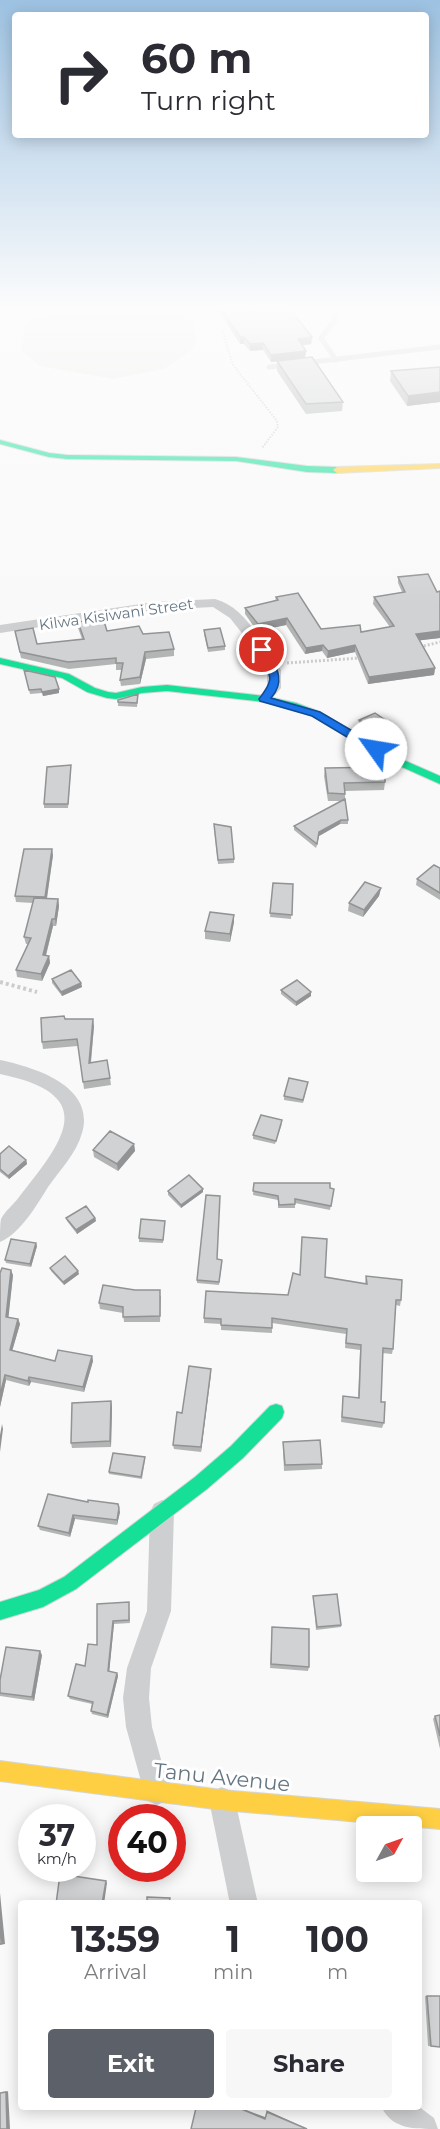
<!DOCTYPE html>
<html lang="en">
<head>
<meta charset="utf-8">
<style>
  body { margin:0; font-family:Montserrat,sans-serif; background:#f7f7f7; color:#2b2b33; height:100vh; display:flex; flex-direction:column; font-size:22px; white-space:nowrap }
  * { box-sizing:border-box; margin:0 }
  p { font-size:20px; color:#7c7c81 }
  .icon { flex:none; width:33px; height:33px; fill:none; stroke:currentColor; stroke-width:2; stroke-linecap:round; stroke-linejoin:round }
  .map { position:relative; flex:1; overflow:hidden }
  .side { position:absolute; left:18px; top:1900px; width:404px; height:210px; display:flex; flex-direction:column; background:#fff; border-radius:6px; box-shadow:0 3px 15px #0003 }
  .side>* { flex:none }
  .top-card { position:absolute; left:12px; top:12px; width:417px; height:126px; border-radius:6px; box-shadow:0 3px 15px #0003; background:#fff; color:#2b2b33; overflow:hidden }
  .needle { width:39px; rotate:50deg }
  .tools { position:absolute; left:356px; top:1816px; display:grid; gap:12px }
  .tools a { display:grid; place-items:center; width:66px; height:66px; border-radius:6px; background:#fff; box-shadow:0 3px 15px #0003; font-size:30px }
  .speed { position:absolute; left:18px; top:1804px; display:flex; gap:12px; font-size:30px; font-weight:700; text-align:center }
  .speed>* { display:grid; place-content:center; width:78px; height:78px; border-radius:50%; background:#fff; box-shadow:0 3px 15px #0003; line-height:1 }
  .speed small { font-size:15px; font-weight:400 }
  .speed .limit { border:9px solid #d22; background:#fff; color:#111 }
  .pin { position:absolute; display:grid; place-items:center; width:51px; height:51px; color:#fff; margin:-26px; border:3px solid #fff; border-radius:50%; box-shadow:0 2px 6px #0007 }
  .me { position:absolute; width:66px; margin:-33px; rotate:302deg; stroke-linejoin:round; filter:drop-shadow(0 0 4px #0008) }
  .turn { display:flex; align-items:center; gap:21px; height:126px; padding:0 30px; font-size:27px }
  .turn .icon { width:78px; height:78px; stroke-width:2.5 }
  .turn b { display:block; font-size:42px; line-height:51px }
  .eta { display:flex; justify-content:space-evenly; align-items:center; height:102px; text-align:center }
  .eta b { font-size:36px; font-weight:700; line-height:42px }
  .button { display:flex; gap:12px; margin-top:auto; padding:12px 30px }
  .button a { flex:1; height:69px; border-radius:6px; background:#5c6169; color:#fff; font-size:24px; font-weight:700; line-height:69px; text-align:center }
  .button a+a { background:#f7f7f7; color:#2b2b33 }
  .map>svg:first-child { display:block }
  .green { fill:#e8ebe6 }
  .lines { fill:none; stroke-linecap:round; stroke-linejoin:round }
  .fast-casing { stroke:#d5d6d7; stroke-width:2 }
  .slow-casing { stroke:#d5d6d7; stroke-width:2 }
  .path-far2 { stroke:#cbcccd; stroke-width:2; stroke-dasharray:1.5 1.5; stroke-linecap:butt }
  .path-far1 { stroke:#cbcccd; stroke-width:3; stroke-dasharray:2 2; stroke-linecap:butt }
  .path { stroke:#cbcccd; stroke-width:4; stroke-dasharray:3 3; stroke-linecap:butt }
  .lane { stroke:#cecfd0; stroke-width:5 }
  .street { fill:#cecfd0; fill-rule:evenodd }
  .fast { fill:#16e098; fill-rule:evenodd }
  .slow { fill:#ffcf43; fill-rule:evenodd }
  .wall { fill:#b3b5b5 }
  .shaded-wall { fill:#929394 }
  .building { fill:#d0d2d3; stroke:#929394; stroke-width:1.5 }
  .route { fill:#1a73e8; stroke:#114b97; stroke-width:1.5 }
  .labels { text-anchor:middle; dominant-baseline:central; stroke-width:6; stroke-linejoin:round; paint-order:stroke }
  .far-street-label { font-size:15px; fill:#657683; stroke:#fff }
  .near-street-label { font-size:21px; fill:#657683; stroke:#fff }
</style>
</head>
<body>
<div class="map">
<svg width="440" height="2129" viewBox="0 0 440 2129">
  <rect width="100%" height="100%" fill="#f9f9f9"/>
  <!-- green -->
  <path class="green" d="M53,307H187L190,309L196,341L191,351L164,369L113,379L40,366L21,351L26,324Z"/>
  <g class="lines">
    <defs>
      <path id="fast" d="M0,440L49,453L67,455L236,457L307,466L337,467L341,470L337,473L307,472L236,461L67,459L49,457L0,444Z
        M0,658L69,674L95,688L108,692L116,693L142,687L167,685L264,696L296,703L320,712L392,755L440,776V784L384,759L312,716L289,708L264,702L167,691L142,693L116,699L107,698L87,692L62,678L0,664Z
        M276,1404L282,1406L284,1412L282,1418L243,1458L207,1489L76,1589L43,1607L0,1620V1602L39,1590L64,1577L195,1477L231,1446L270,1406Z"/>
      <path id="slow" d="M440,464V468L337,473L333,470L337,467Z
        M0,1761L222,1790L440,1809V1829L222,1810L0,1781Z"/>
    </defs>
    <!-- fast casing -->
    <use href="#fast" class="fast-casing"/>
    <!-- slow casing -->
    <use href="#slow" class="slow-casing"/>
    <!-- path-far2 -->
    <path class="path-far2" d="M222,330L233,365L277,421L278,427L262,448"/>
    <!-- path-far1 -->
    <path class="path-far1" d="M420,647L440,642
      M287,663L360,658"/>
    <!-- path -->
    <path class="path" d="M0,982L37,992"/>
    <!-- lane -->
    <path class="lane" d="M332,307L335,320L321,338L336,360
      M438,307L440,309
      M304,363L440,347
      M269,367L288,365"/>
    <!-- street -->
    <path class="street" d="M215,599C248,608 262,646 281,670V688L269,702H259L257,699L267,687V671L260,663L256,651L230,618L213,607L154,610L0,633V625L154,602Z
      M0,1060C34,1067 96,1086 82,1133C76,1154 60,1170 48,1187C37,1205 20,1234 0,1242C0,1235 0,1224 1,1219C5,1211 14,1204 19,1197C63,1141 102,1095 0,1074Z
      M162,1500L170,1504L174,1512L171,1611L151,1668L149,1698L152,1727L170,1792L166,1801L157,1805L148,1801L144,1792L126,1727L123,1698L127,1668L147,1611L150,1512L154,1504Z
      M222,1787L231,1791L235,1800L258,1904H230L209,1800L213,1791Z
      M418,2106L434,2118L438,2129C413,2129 393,2129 382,2108Z"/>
    <!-- fast -->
    <use href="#fast" class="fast"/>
    <!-- slow -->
    <use href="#slow" class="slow"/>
  </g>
  <!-- wall -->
  <path class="wall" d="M216,307H291H288L312,337L311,344L302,345L306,351L305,358L271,362L263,350L250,351L244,344H240Z
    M277,361L343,402L342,411L306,414L277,371Z
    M440,367V402L407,406L390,381L391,371Z
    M398,577L437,592L440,591V638L420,640L435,668L434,675L368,684L355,652L327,658L322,651L305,654L286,625L257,631L245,614V608L275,601L276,597L321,629L361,632L390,627L373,604L374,597L402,592L398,583Z
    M78,622L107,631L143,634L174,649V656L146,659L140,684L121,686L120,680L122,670H116V664L69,669L21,658L15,631L37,644L82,639L78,628Z
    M204,630L225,646V650L208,652L204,634Z
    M25,674L59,689V693L43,696L42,693L30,694Z
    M138,694L137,707L118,706V702Z
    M359,720L393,734L380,741L358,728Z
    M325,768L385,782L384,790L345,791V799L348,820V824H340L319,836L316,848L294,830V826L340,801H328L324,776Z
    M71,769L68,808H44V804Z
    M214,828L234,859V863L218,864Z
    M53,855L47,899H58L59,906L56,926H53L46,956H49L50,963L42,981L17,977L16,970L28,944H26L24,937L33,903L16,902L15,896Z
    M440,868V900L416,885L417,879Z
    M273,883L293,884L291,919L270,917Z
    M381,888L379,896L363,917L348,911L349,903Z
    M234,915V922L230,942L205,939V931Z
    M52,979L81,983L82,987L62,996L52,983Z
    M281,990L311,996L296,1006L281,994Z
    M65,1019L94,1026L91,1063L110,1078L111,1085L84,1089L78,1046L43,1049L42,1042Z
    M307,1086L303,1103L284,1100V1096Z
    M282,1124L275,1144L253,1139V1135Z
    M134,1144L135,1151L118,1171L94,1157L93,1150Z
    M0,1154L26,1160L27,1164L9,1179L0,1172Z
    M254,1183L334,1189L330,1210L295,1203V1208H278V1200L253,1195Z
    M168,1191L203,1192L181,1208L168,1195Z
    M66,1218H95L96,1221L77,1234L67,1221Z
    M165,1221L163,1243L139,1242V1238Z
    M37,1246L31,1267L6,1263L5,1260Z
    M217,1259L222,1263L219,1285L197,1283V1280Z
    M50,1268L79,1274L64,1285L51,1271Z
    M0,1273L13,1275L8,1317L18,1319L20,1324L12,1350L55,1361L92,1356L93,1361L84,1392L31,1382L29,1386L6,1380L0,1407Z
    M300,1274L325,1277L365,1284L366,1276L401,1300L400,1306L396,1305L393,1349L392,1354L382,1353L381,1402L384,1423L382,1428L341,1422L343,1396L358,1398L360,1350L345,1348L346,1334L272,1323V1333L221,1330V1324L204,1323V1318L288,1295Z
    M161,1296L160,1322H124L123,1313L100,1309L99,1303Z
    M211,1369L201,1452L174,1449L173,1445L182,1413Z
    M111,1401L112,1407L111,1447L72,1448L71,1443Z
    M283,1442L322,1464V1469L284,1471L283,1447Z
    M145,1460L142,1479L109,1474V1472Z
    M48,1494L120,1512L117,1525L75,1519L70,1537L40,1530L38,1526Z
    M313,1596L341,1625V1627L316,1630Z
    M97,1604L129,1605L130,1623L114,1624L109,1672L117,1673L118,1676L108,1718L92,1714L91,1711L92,1704L70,1699L68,1696L97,1645Z
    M272,1631L309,1667L308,1671L270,1668Z
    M42,1655L34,1701L0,1696V1680Z
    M440,1715V1749L433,1719L435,1716Z
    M425,1996H440V2047L428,2046Z"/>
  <!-- shaded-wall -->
  <path class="shaded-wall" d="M240,337H244V344H240Z
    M312,337L311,344L297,346L298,339Z
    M263,343V350L250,351V344Z
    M306,351L305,358L271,362V355Z
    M440,392V402L407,406L408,396Z
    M287,618L286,625L257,631L258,624Z
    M440,631V638L415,641L416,634Z
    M323,645L322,651L305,654L306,648Z
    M355,645V652L327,658L328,651Z
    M145,652L146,659L140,684V677Z
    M435,668L434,675L368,684L369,677Z
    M59,689V693L43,696L42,692Z
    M394,726L393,734L380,741L381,733Z
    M341,820L340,824L319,836L316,848L319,832Z
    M52,849L53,855L46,903L45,897Z
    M381,888L379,896L363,917L364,910Z
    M58,899L59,906L56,926L55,919Z
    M234,915V922L230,942V934Z
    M52,919L53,926L44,962L43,955Z
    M49,956L50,963L42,981L41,974Z
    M81,983L82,987L62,996L61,992Z
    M311,992V996L296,1006V1002Z
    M93,1019L94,1026L90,1069L89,1063Z
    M134,1144L135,1151L118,1171L117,1164Z
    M26,1160L27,1164L9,1179L8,1176Z
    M203,1189V1192L181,1208V1205Z
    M95,1218L96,1221L77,1234L76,1230Z
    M36,1243L37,1246L31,1267L30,1264Z
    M11,1270L13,1275L8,1322L6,1317Z
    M78,1271L79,1274L64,1285L63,1282Z
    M18,1319L20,1324L11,1355L10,1350Z
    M92,1356L93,1361L84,1392L83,1387Z
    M211,1369V1374L201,1452V1447Z
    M5,1375L6,1380L0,1407V1395Z
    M29,1377L31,1382L29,1386L28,1381Z
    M111,1401L112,1407L111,1447L110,1441Z
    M2,1424L3,1429L0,1452V1435Z
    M119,1508L120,1512L117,1525V1520Z
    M73,1515L75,1519L70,1537L69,1533Z
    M113,1621L114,1624L109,1674L108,1671Z
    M40,1651L42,1655L34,1701L32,1697Z
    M117,1673L118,1676L108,1718L107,1715Z
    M106,1881L107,1883L104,1904H102Z
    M0,1893L5,1944L0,1945Z
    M8,2091L10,2129H7L6,2092Z
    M239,2108H241L265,2117V2119Z
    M266,2110L308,2129L267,2112Z"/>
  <!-- building -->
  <path class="building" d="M220,307H288L312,337L298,339L306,351L271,355L263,343L250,344L244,337H240Z
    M312,357L343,402L306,404L277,361Z
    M440,367V392L408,396L391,371Z
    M428,574L437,592L440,591V631L416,634L435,668L369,677L355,645L328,651L323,645L306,648L287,618L258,624L245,608L278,600L276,597L298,593L321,629L360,625L361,632L394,626L374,597L405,592L398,577Z
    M103,618L107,631L139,626L143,634L169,632L174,649L145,652L140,677L120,680L123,663H116V658L68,662L20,652L15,631L33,628L37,644L84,639L78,622Z
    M220,628L225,646L208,648L204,630Z
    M24,670L55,677L59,689L42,692L41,689L29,690Z
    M138,694L137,703L118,702V700Z
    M375,713L394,726L381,733L359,720Z
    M71,765L68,804H44L47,767Z
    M385,767V782L344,783L345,794L328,793L325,768Z
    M345,799L348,820H341L319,832L317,844L294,826Z
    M214,824L231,827L234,859L218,860Z
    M24,849H52L45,897L15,896Z
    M434,865L440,868V893L417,879Z
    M365,882L381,888L364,910L349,903Z
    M273,883L293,884L292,915L270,913Z
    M34,898L58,899L55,919H52L43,955L49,956L41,974L16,970L31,938L24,937Z
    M210,912L234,915L230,934L205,931Z
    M71,970L81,983L61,992L52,979Z
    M297,980L311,992L296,1002L281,990Z
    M64,1016L65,1019H93L89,1063L107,1060L110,1078L83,1082L77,1039L42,1042L41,1018Z
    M289,1078L308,1082L303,1100L284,1096Z
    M261,1115L282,1120L276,1141L253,1135Z
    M110,1131L134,1144L117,1164L93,1150Z
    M9,1146L26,1160L8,1176L0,1169V1154Z
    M189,1175L203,1189L181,1205L168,1191Z
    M254,1183H330V1188L334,1189L331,1206L295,1199V1204L279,1205L278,1196L253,1191Z
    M206,1195L220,1196L217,1259L222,1260L219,1282L197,1280Z
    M86,1206L95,1218L76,1230L66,1218Z
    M141,1219L165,1221L163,1240L139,1238Z
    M302,1237L327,1239L325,1277L367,1284L366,1276L402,1280L401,1300H396L393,1349L383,1348L381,1402H385L384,1423L342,1417L343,1396L359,1398L361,1345L346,1343L347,1329L272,1318V1328L221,1325V1319L204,1318L206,1291L288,1295L293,1273L300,1275Z
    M11,1239L36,1243L30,1264L5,1260Z
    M65,1256L78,1271L63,1282L50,1268Z
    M2,1268L11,1270L6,1317L18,1319L10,1350L55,1361L58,1350L92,1356L83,1387L29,1377L28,1381L5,1375L0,1395V1273Z
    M103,1285L135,1290H160V1316L123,1317V1307L99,1303Z
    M189,1366L211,1369L201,1447L173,1445L177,1412L182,1413Z
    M111,1401L110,1441L71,1443L72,1403Z
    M320,1440L322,1464L285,1465L283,1442Z
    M113,1453L145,1457L141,1477L109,1472Z
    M48,1494L88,1502V1500L118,1504L119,1508L117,1520L73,1515L69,1533L38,1526Z
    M337,1594L341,1625L317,1627L313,1596Z
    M129,1602V1620L113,1621L108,1671L117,1673L107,1715L91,1711L93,1702L68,1696L76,1664L85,1666L88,1644L97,1645V1604Z
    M272,1627L309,1629V1667L271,1664Z
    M6,1647L40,1651L32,1697L0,1693V1680Z
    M440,1715V1736L435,1716Z
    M60,1874L106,1881L102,1904H56Z
    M147,1897L170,1898L169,1904H147Z
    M0,1922L2,1943L0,1944Z
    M427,1996H440V2047L431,2046Z
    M6,2092L7,2129H0V2093Z
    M196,2108H239L265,2119L267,2112L307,2129H191Z"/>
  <!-- sky -->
  <linearGradient id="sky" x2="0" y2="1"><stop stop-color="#9dc2e2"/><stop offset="0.51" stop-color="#fcfcfc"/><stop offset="1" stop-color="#fcfcfc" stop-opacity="0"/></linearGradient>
  <rect width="440" height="605" fill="url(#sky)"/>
  <!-- route -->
  <path class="route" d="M262,646L266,647C275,665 287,680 271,698L320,712L380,747V752H372L312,716L260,701L259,699C279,674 267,675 257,650Z"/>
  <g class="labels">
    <!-- far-street labels -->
    <g class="far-street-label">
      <text transform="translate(116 614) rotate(-8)">Kilwa Kisiwani Street</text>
    </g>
    <!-- near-street labels -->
    <g class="near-street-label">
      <text transform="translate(222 1777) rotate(6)">Tanu Avenue</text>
    </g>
  </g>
</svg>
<div class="tools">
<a><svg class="needle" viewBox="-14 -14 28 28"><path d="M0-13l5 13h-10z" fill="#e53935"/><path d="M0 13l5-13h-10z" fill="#7c7c81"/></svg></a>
</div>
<div class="speed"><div>37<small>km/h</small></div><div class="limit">40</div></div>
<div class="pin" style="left:262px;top:650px;background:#d93025"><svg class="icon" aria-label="arrive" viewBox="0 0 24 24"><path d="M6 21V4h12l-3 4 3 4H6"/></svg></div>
<svg class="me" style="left:376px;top:749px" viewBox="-20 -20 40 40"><circle r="19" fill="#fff"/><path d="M0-13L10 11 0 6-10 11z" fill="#1a73e8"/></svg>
<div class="top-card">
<div class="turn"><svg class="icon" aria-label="right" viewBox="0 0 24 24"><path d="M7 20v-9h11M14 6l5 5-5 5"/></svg><div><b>60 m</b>Turn right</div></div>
</div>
<section class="side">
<div class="eta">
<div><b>13:59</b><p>Arrival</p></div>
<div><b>1</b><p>min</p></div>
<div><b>100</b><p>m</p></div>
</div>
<div class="button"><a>Exit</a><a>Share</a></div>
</section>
</div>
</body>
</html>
